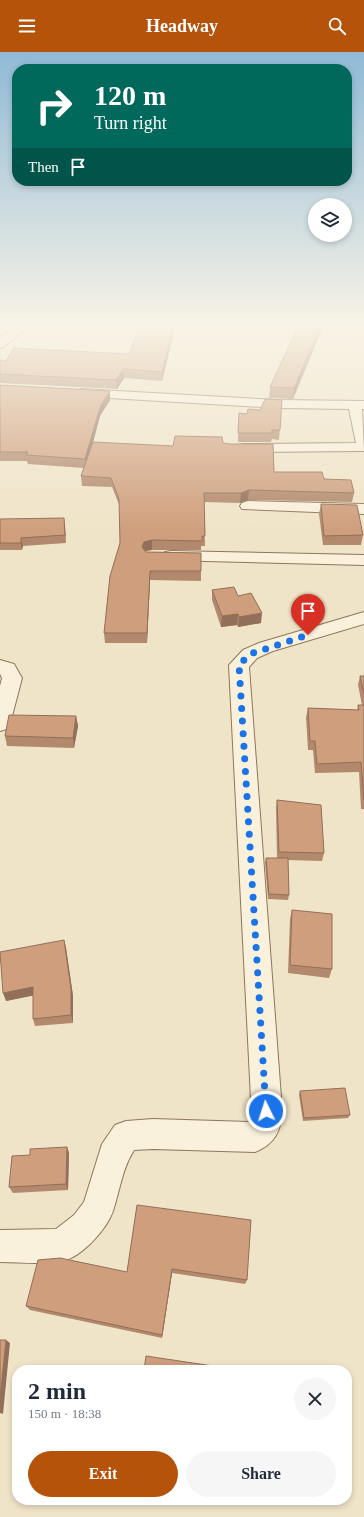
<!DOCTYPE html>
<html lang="en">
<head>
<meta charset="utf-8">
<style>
  body { margin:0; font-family:"Times New Roman",serif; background:#f6f6f7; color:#1f2937; height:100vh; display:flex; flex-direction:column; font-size:15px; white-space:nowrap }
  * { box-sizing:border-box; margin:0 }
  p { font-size:13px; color:#747a83 }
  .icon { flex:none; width:22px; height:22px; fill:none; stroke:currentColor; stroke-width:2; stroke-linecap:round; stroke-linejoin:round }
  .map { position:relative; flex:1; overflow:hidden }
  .drawer { position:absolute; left:12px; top:1313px; width:340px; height:140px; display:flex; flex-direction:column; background:#fff; border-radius:16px; box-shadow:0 2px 6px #0003 }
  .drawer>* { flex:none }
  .guide { position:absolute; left:12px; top:12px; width:340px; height:122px; border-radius:16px; box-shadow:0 2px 6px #0003; background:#00695c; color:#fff; overflow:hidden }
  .controls { position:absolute; left:308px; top:146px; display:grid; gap:8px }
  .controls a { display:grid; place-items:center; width:44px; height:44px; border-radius:50%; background:#fff; box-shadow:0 2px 6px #0003; font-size:20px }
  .pin { position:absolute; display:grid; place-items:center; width:34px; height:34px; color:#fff; margin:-41px -17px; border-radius:50% 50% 50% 0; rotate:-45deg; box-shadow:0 0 4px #0007 }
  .pin .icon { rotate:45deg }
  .me { position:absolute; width:44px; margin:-22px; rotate:356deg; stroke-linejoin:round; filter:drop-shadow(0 0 3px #0008) }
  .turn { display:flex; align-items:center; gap:14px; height:84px; padding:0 16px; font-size:18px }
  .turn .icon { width:52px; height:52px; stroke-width:2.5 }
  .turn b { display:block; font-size:28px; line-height:34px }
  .then { display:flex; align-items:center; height:38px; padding:0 16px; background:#0003; gap:8px; font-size:15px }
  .round { display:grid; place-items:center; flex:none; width:42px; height:42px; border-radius:21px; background:#f6f6f7 }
  .overview { display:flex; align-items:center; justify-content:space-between; height:68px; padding:0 16px }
  h1 { font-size:24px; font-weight:600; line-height:30px }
  .primary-button { display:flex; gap:8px; margin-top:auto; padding:8px 16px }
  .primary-button a { flex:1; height:46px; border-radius:24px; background:#b45309; color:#fff; font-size:16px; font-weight:600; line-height:46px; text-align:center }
  .primary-button a+a { background:#f6f6f7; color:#1f2937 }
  header { display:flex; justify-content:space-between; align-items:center; height:52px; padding:0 16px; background:#b45309; color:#fff; font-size:18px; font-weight:600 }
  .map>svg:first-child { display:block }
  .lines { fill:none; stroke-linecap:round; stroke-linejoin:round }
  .minor-casing { stroke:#8d765c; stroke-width:2 }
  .minor { fill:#faf1dc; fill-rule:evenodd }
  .wall { fill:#b2896c }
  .shaded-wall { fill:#916f58 }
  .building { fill:#cf9f7d; stroke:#916f58 }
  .route { stroke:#1a73e8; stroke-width:7; stroke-dasharray:0 12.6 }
</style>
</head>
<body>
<header><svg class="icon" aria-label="menu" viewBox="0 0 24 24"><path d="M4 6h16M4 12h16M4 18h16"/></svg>Headway<svg class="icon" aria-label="search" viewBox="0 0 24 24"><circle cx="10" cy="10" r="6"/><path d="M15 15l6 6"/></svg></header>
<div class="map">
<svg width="364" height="1465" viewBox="0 0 364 1465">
  <rect width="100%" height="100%" fill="#f0e4c8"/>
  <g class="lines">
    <defs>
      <path id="minor" d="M18,272H31L4,295L0,296V286Z
        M81,337L278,348L364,349V357H362L364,399L243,400L238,399L236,396L238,393L243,392L356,391L349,357L278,356L76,344L74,341Z
        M248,449L364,452V462L242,457L240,454L242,451Z
        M171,499L364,503V513L165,508L163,504L165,500Z
        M364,560V572L273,599L257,606L249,615L282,1059C281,1079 275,1092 255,1100L153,1097L134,1098C122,1117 120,1138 113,1159C107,1177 81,1206 62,1209C43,1213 19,1210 0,1210V1178L56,1177L74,1163L84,1150L102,1092L115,1073L126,1069L153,1067L249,1070L252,1067L229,613L243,598L259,591Z
        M0,608L14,612L22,626L10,672L7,677L0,679V634L2,626L0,622Z"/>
    </defs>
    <!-- minor casing -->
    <use href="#minor" class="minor-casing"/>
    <!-- minor -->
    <use href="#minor" class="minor"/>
  </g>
  <!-- wall -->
  <path class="wall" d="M141,272H176L162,329L124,326L117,337L0,331V308L6,309L129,302Z
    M300,272H324L293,347L269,346L270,335Z
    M0,333L110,339V348L100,364L93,390L173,394L223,391L274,420L324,427L354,441L352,450L248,448L240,451L204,450L205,494H201V498H152L145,499L146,500L201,501V529L150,528L147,591H105L104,581L120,491V455L112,435L82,434L81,424L84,416L28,412L27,409H0Z
    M282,348L279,388L272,387L271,390H238L239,361L247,362L260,358Z
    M321,452L363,483L361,493H323L319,462Z
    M64,466L66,491L23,494L22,498H0V467Z
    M212,538L238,544L261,571L238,575L237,573L221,575L212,548Z
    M360,624H364V757H361L359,720L315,721L313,698H308L306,665L308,656L357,658L358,653H362L358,633Z
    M76,664L78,674L74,696L7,694L5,684Z
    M277,748L324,801L322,809L288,808L289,843L288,848L268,847L265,811L266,806H277L276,756Z
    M292,858L332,917L329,926L288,921L290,867Z
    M64,888L66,896L73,944V971L35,974L33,967V943L6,949Z
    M300,1039L350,1063L348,1066L303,1069L299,1043Z
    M67,1095L69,1101L68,1138L13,1141L9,1135L30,1103Z
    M137,1153L247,1228L245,1232L172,1221L162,1286L30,1258L26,1254L127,1220Z"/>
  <!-- shaded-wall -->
  <path class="shaded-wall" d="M174,272H176L162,329V320Z
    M321,272H324L293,347L294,336Z
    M123,317L124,326L117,337L116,328Z
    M110,339V348L100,364L86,417L85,407L100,355Z
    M249,438L248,448L240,451L241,441Z
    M64,466L65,474L66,491L65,483Z
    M21,486L23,494L22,498L21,491Z
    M152,488V498L145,499L142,495L144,490Z
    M150,519V528L147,591V581Z
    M262,561L261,571L238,575L239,565Z
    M238,562L237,573L221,575L222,564Z
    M76,664L78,674L74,696L73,686Z
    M64,888L66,896L73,944V971L71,963Z
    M33,935L36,943L6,949L3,941Z
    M67,1095L69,1101L68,1138L66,1132Z
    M172,1217V1221L162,1286V1283Z
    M6,1288L10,1291L3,1362L0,1361V1346Z"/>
  <!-- building -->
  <path class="building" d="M141,272H174L162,320L123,317L116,328L0,322V308L6,309L14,296L129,302Z
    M300,272H321L294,336L270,335L289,294Z
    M0,333L110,339L100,355L85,407L26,403L28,400H0Z
    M265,347L282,348L280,378H272V381H238L239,361L247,362L248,357L260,358Z
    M175,384L222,385L223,391L229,392H273L274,420H322L324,427L351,428L354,441L249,438L241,441H204L205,484H202V489L152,488L144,490L142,495L146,500L201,501V519H150L147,581H104L110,524L120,491L119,447L111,426L81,424L93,390L173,394Z
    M321,452L357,453L363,483L324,484Z
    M64,466L65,483L21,486V491H0V467Z
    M234,535L238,544L251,541L262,561L239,565L238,562L222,564L212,538Z
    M360,624H364V642Z
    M358,653H364V748L361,710L317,712L315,689H310L308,656L359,658Z
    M9,663L76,664L73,686L5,684Z
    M277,748L321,753L324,801L279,800Z
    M266,806H288L289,843L269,842Z
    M292,858L332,862V917L290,913Z
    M64,888L71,937V963L33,967V935L3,941L0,900Z
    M345,1036L350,1063L304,1066L300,1039Z
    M67,1095L66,1132L9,1135L12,1104L30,1103V1097Z
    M137,1153L251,1168L247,1228L172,1217L162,1283L26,1254L38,1208L60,1206L127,1220Z
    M0,1288H6L0,1346Z
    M146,1304L233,1317L232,1318H144Z"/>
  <!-- sky -->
  <linearGradient id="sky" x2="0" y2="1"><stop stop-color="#8fbad6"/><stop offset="0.57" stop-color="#f8f3e6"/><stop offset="1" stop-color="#f8f3e6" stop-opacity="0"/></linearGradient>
  <rect width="364" height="478" fill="url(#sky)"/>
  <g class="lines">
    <!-- route -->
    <path class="route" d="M266,1059L239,613L250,602L308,583"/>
  </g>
</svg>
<div class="controls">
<a><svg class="icon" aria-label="layers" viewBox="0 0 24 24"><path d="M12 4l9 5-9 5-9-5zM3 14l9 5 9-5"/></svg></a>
</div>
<div class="pin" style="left:308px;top:583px;background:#d93025"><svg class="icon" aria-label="arrive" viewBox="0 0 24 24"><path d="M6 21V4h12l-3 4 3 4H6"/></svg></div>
<svg class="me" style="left:266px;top:1059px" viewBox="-20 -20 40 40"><circle r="17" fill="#1a73e8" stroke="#fff" stroke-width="3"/><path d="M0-11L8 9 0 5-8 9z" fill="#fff"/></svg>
<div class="guide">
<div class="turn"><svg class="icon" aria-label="right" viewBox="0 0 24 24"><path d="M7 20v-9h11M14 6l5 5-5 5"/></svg><div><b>120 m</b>Turn right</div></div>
<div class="then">Then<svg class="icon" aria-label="arrive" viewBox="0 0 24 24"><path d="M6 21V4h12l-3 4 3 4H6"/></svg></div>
</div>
<section class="drawer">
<div class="overview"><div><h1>2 min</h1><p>150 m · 18:38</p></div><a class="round"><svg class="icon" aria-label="close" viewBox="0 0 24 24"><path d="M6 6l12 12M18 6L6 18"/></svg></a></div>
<div class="primary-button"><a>Exit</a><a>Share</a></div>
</section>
</div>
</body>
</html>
